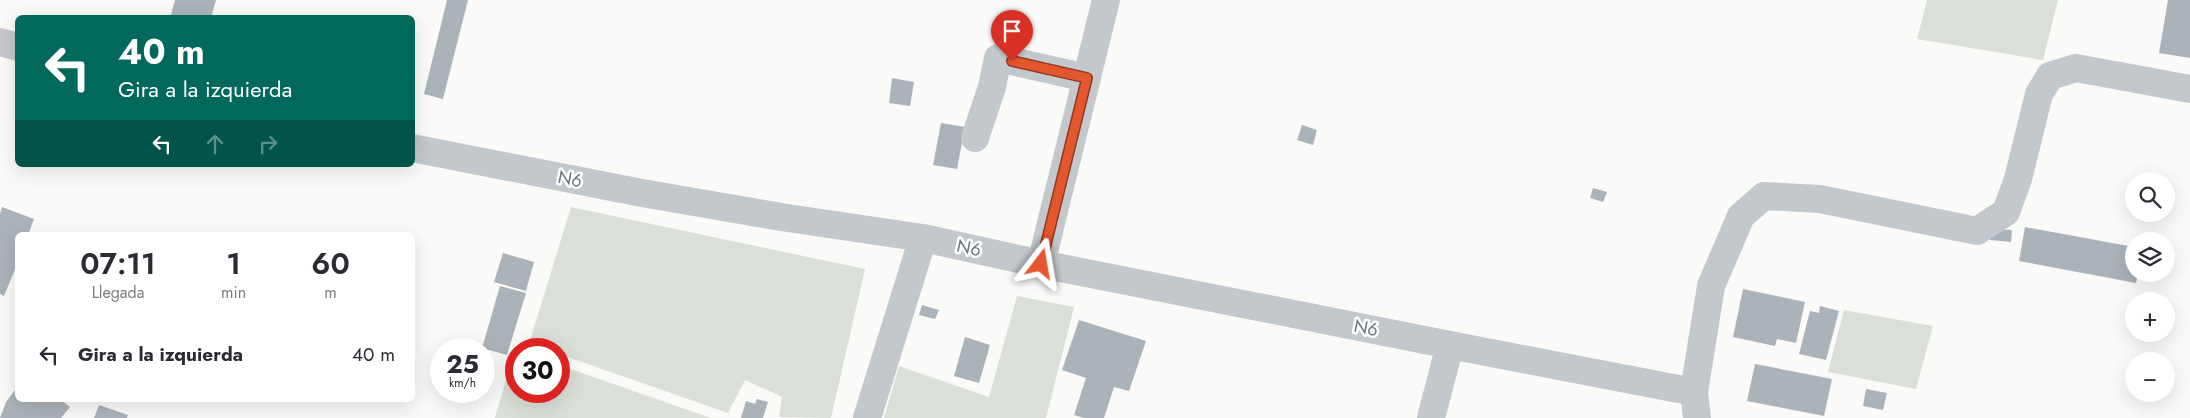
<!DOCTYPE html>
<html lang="es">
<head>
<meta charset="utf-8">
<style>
  body { margin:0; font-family:Jost,sans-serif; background:#f2f2f3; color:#2b2b33; height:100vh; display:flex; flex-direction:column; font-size:19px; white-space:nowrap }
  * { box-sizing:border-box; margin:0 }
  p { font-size:16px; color:#7c7c81 }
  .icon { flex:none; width:28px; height:28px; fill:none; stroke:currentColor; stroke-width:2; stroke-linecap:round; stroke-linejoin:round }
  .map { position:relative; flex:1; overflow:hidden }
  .drawer { position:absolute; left:15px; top:232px; width:400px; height:170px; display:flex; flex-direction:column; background:#fff; border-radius:8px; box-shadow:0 5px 20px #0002 }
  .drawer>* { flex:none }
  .top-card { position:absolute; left:15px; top:15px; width:400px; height:152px; border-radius:8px; box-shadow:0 5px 20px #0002; background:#00695c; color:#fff; overflow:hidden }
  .tools { position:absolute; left:2125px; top:172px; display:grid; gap:10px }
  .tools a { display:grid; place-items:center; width:50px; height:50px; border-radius:50%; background:#fff; box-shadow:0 5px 20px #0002; font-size:25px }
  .speed { position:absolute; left:430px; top:338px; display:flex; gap:10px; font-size:25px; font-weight:700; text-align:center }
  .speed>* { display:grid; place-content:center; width:65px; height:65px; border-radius:50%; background:#fff; box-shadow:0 5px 20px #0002; line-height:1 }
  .speed small { font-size:12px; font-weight:400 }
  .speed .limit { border:8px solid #d22; background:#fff; color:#111 }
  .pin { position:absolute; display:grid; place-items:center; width:42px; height:42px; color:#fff; margin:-51px -21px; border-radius:50% 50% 50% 0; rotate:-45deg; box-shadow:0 0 5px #0007 }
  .pin .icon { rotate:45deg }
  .me { position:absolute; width:55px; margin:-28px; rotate:14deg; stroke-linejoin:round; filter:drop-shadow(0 0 4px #0008) }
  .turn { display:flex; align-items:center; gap:18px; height:105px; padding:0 20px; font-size:22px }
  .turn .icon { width:65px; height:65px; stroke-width:2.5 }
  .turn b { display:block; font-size:35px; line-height:42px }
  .lanes { display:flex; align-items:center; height:48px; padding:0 20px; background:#0003; justify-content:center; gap:25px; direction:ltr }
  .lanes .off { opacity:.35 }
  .eta { display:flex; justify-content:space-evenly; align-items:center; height:85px; text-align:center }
  .eta b { font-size:30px; font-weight:600; line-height:35px }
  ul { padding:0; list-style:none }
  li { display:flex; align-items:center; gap:15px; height:75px; padding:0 20px }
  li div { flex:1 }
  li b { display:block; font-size:19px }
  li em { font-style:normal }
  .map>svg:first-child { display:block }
  .green { fill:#dadfd7 }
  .building { fill:#aab3b9 }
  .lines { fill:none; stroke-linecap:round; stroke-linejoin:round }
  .minor { stroke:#c3c8cc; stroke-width:28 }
  .route-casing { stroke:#94391e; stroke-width:12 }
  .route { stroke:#e4572e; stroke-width:9 }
  .labels { text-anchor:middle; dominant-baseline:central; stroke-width:5; stroke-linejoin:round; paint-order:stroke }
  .street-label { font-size:18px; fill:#657683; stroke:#fff }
</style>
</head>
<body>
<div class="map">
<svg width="2190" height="418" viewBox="0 0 2190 418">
  <rect width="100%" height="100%" fill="#fafaf8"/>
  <!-- green -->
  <path class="green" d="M1927,0H2058L2043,60L1917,39Z
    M571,207L865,269L831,418L779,417L782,397L745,380L728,413L559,354V349H542L529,344Z
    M1017,296L1074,307L1046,418H884L899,366L989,397Z
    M1844,310L1933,326L1916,389L1828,372Z
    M515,349L516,391H559V365L711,418H495Z"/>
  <!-- building -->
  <path class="building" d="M175,0H216L211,18H170Z
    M447,0H468L443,99L424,94Z
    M2168,0H2190V58L2159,53Z
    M892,78L914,82L910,106L889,103Z
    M941,123L965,127L957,169L933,165Z
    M1302,125L1317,130L1313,145L1297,140Z
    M1593,188L1607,192L1603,202L1590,198Z
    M2,207L34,219L28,235H18V262L4,296L0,294V214Z
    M2025,227L2134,247V274H2138L2136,283L2019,261Z
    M1990,229L2012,230L2011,242L1990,240Z
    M503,253L534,262L526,291L494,282Z
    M500,286L526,293L507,355L482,348Z
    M1743,289L1805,302L1796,343L1777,339L1775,346L1733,337Z
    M922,305L939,310L935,319L919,315Z
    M1820,306L1839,311L1826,360L1799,354L1810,311L1819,313Z
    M1079,320L1146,341L1129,391L1114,387L1104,418H1084L1074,415L1086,378L1062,370Z
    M965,337L990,345L979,383L954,376Z
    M1755,364L1832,379L1824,416L1747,401Z
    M18,386V400H61L70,407L61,418H0L6,402Z
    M1866,389L1887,393L1883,410L1863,406Z
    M757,399L768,402L763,418H741L746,401L755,404Z
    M99,405L128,415L127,418H94Z"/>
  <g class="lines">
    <!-- minor -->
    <path class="minor" d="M0,42L18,47
      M975,138L992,87L998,58L1087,78
      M412,148L642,193L781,217L923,238L1041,264L1450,345L1431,418
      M1041,264L1106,0
      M1450,345L1694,392
      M867,418L923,238
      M1697,418L1694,392L1711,286L1741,216L1764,196L1820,199L1977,231L2006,212L2018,179L2039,94L2050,76L2076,68L2190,89"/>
  </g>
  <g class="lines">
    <defs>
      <path id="route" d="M1012,61L1087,78L1041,264"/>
    </defs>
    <!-- route casing -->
    <use href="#route" class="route-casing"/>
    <!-- route -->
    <use href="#route" class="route"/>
  </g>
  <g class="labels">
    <!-- street labels -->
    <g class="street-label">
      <text transform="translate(570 179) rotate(11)">N6</text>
      <text transform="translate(969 248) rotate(12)">N6</text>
      <text transform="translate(1366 328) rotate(11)">N6</text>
    </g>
  </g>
</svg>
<div class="tools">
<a><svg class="icon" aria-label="search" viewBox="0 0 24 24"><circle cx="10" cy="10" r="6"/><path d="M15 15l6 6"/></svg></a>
<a><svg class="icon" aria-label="layers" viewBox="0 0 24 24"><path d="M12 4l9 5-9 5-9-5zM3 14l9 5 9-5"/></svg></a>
<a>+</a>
<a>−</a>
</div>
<div class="speed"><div>25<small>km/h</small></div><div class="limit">30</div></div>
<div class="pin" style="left:1012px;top:61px;background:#d93025"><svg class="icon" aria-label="arrive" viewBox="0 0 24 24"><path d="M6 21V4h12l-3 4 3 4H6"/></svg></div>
<svg class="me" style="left:1041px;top:264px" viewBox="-20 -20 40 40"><path d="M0-17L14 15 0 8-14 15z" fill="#e4572e" stroke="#fff" stroke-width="4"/></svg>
<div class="top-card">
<div class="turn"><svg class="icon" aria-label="left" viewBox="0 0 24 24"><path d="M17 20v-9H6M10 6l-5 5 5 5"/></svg><div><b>40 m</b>Gira a la izquierda</div></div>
<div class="lanes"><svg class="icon" aria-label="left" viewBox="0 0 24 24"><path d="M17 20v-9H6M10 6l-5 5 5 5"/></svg><svg class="icon off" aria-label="ahead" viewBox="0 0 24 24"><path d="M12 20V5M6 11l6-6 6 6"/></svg><svg class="icon off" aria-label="right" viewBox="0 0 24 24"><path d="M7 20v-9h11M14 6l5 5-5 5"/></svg></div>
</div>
<section class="drawer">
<div class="eta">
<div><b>07:11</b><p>Llegada</p></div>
<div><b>1</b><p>min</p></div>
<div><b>60</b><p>m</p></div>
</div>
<ul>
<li><svg class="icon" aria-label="left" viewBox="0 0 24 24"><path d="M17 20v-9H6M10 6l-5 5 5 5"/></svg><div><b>Gira a la izquierda</b></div><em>40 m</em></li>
</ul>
</section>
</div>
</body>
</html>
